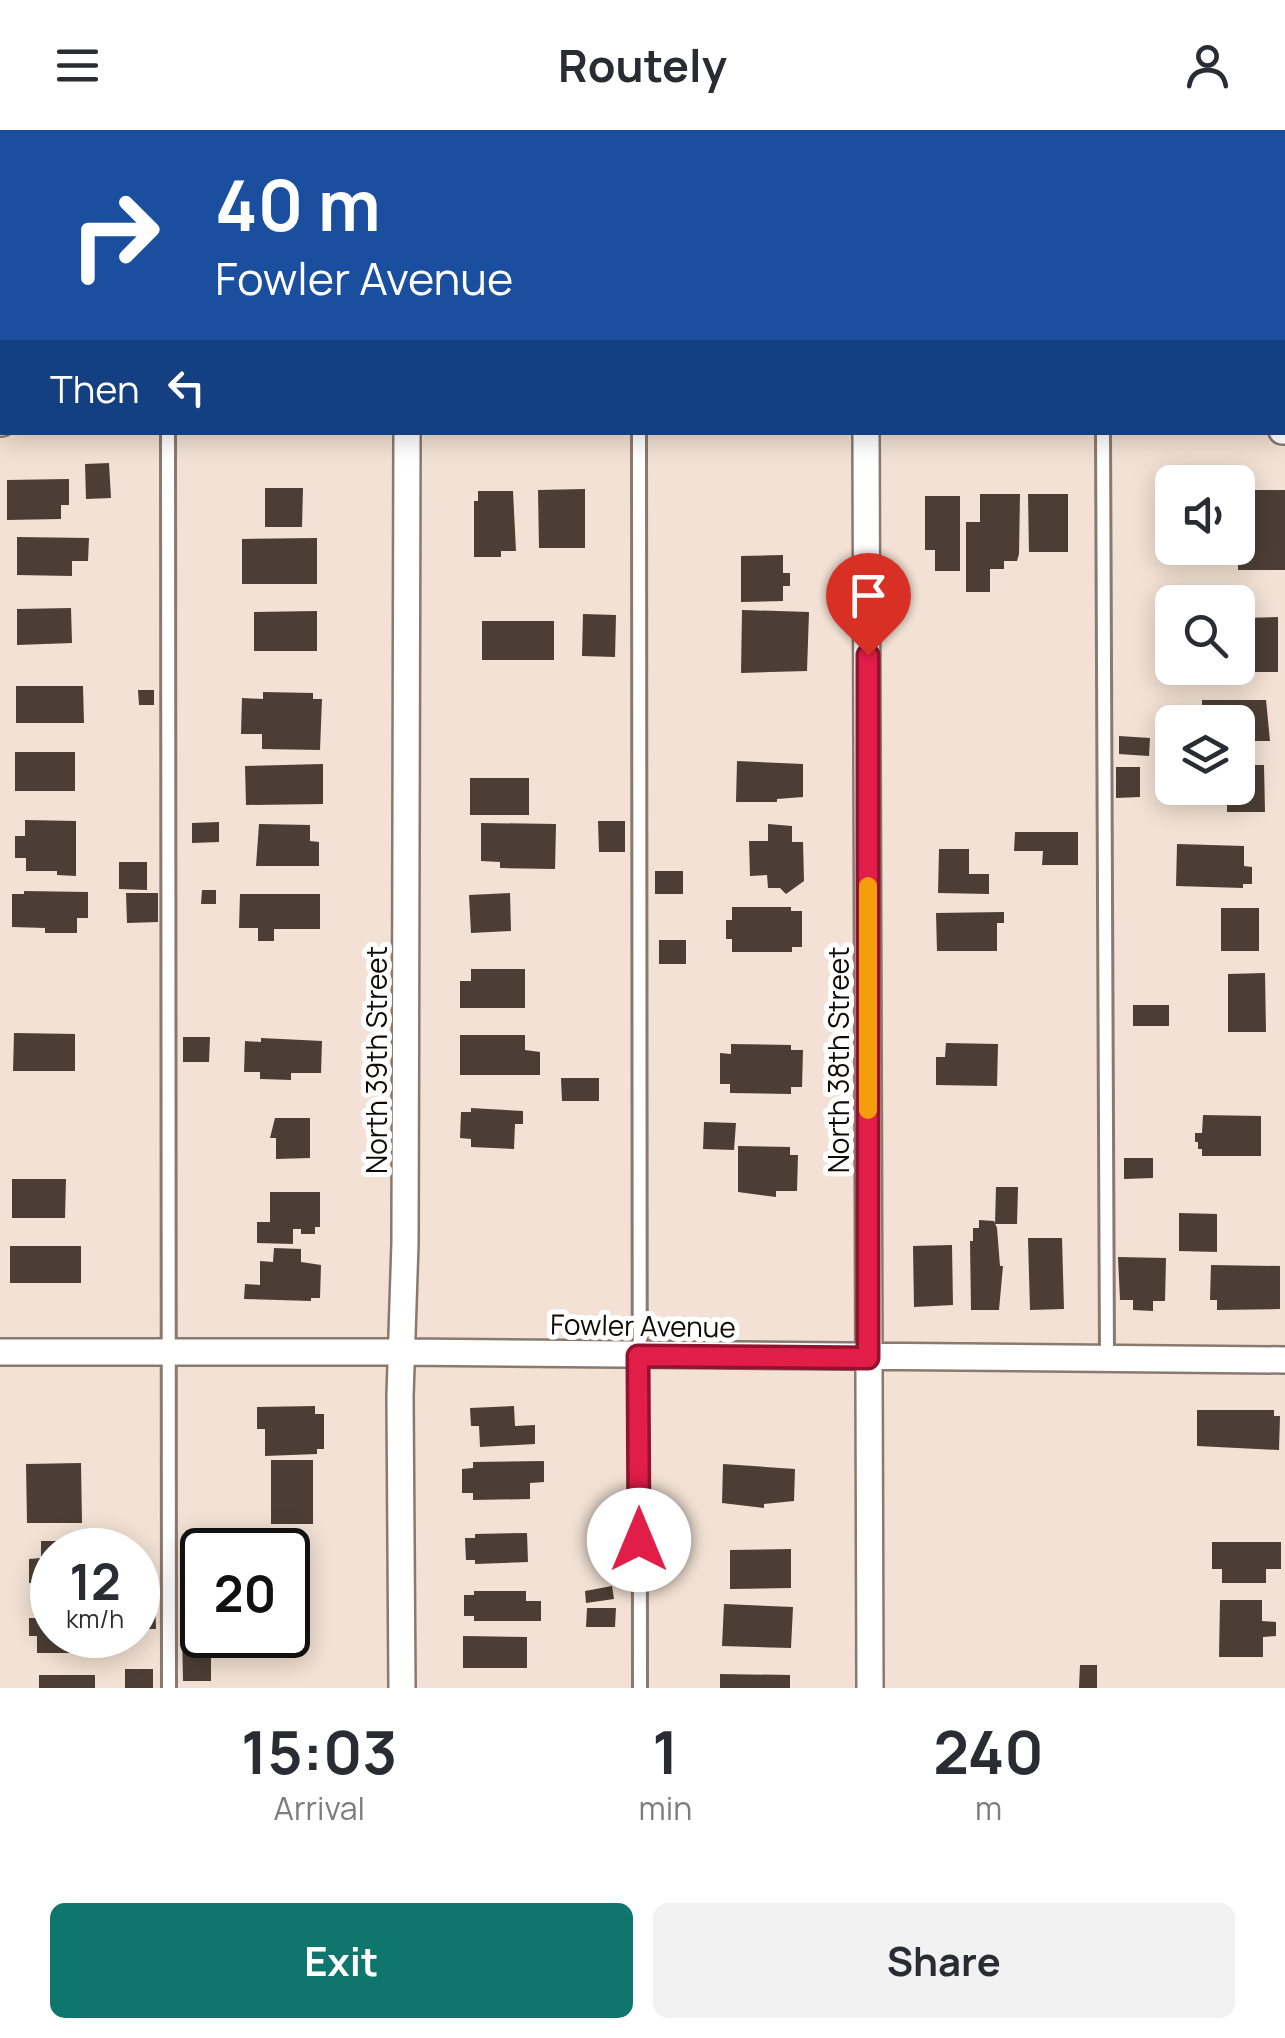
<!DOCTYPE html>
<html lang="en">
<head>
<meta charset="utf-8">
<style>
  body { margin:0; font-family:Manrope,sans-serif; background:#f2f2f3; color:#2b2b33; height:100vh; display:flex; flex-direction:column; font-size:38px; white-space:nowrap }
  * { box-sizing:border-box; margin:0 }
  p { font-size:32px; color:#7c7c81 }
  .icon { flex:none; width:55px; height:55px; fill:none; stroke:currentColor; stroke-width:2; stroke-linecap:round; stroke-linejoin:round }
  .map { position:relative; height:1558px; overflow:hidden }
  .panel { display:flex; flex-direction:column; background:#fff; flex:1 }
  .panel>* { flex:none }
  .hud { position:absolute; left:0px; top:0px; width:1285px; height:305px; box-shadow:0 5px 25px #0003; background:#1a4fa0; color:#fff; overflow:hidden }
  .tools { position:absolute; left:1155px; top:335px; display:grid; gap:20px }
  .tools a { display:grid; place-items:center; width:100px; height:100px; border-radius:15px; background:#fff; box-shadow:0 5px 25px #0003; font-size:50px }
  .speed { position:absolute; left:30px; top:1398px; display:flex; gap:20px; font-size:50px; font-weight:700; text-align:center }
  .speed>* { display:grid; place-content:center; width:130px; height:130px; border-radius:50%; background:#fff; box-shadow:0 5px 25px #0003; line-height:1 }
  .speed small { font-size:25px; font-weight:400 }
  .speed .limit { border:5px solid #111; border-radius:15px; background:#fff; color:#111 }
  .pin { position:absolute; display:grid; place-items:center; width:85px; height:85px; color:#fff; margin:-102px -42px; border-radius:50% 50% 50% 0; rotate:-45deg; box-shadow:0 0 10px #0007 }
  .pin .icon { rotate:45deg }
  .me { position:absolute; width:110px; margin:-55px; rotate:0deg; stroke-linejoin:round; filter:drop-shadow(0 0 8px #0008) }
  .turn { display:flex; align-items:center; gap:35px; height:210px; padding:0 50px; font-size:45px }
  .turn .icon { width:130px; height:130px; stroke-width:2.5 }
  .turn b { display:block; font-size:70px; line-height:85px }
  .then { display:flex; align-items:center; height:95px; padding:0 50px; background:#0003; gap:20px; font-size:38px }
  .eta { display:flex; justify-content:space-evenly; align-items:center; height:170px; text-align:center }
  .eta b { font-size:60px; font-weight:700; line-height:70px }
  .action { display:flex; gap:20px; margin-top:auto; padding:20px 50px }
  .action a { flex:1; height:115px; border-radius:15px; background:#0f766e; color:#fff; font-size:40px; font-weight:700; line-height:115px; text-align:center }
  .action a+a { background:#f2f2f3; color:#2b2b33 }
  header { display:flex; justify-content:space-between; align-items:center; height:130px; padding:0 50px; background:#fff; font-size:45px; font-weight:700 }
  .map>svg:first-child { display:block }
  .building { fill:#4c3e34 }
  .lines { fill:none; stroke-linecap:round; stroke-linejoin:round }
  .lane-casing { stroke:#89796e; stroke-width:18 }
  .street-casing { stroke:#89796e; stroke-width:30 }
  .lane { stroke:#fff; stroke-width:12 }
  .street { stroke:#fff; stroke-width:25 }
  .route-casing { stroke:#92132f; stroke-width:25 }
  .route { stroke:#e11d48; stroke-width:18 }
  .slow { stroke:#f59e0b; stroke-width:18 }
  .labels { text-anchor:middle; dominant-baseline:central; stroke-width:10; stroke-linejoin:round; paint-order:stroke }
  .street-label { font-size:28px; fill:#110b07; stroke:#fff }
</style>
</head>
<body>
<header><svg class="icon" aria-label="menu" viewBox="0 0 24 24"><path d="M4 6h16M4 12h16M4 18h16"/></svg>Routely<svg class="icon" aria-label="person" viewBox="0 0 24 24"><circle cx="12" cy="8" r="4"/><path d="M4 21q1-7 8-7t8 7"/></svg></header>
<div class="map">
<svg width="1285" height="1558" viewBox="0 0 1285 1558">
  <rect width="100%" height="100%" fill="#f2e1d4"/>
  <!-- building -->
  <path class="building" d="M109,333L111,368L86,369L85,334Z
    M69,349V375H61V389L7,390V350Z
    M265,358H303L302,397H265Z
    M585,359V418H539L538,360Z
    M1255,360H1285V440H1238L1239,363H1255Z
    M478,361H513L516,421H501V427H474V371H478Z
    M980,364H1020L1019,424L1017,431H1004V439H990V462H966V392H980Z
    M1028,364H1068V422H1029Z
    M925,366H960V441H935V420H925Z
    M17,407L89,408L88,431H72V446L17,445Z
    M317,408V454H242V409Z
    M1188,418H1228V430H1188Z
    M783,425V443H790V456H783V471L741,472V426Z
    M71,478L72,513L17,515V479Z
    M742,480L809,482L807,541L741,543Z
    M317,481V521H254V482Z
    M583,484L616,485L615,527L582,526Z
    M1278,487V542H1240V488Z
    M482,491H554V530H482Z
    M16,556H83L84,593H16Z
    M138,560H154V575H139Z
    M263,562L313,563V569H322L320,620L262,619V604H241L242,568L263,569Z
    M1202,570H1266L1270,611H1238V592H1202Z
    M1119,606L1150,608L1149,626L1119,624Z
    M15,622H75V661H15Z
    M737,631L803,634V667L777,669V672H736Z
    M323,634V674L246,675L245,636Z
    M1238,635H1264L1265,682H1227V658H1238Z
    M1116,637H1140V667L1116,668Z
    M470,648H529V685H470Z
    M25,690L76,691V746L57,745V741H26V728H15V706H25Z
    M598,691H625V722H599Z
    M219,692V712L192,713V693Z
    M481,693L556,694L555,739L500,738V732L481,731Z
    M259,694L310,695V711L319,712V736H256Z
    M768,694L792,696V712H803L804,751L786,764L780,758H768L767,745L750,746L749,711H768Z
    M1015,702H1078V735H1042L1043,721H1014Z
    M1177,714L1244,716V736L1252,737V754H1243V758L1176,756Z
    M939,719H969V744H989V764L938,763Z
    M119,732H147V760L119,759Z
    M655,741H683V764H655Z
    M202,760H216V774H201Z
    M24,761L88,762V788H77V803H45V798L12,797V764H24Z
    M126,763H158V792L127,793Z
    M510,763L511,801L471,803L469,765Z
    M240,764H320V799H274V811H258V798H239Z
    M732,777H791V781H802V817H792V822H732V809H726V790H732Z
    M1221,778H1259V821H1221Z
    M1004,782V793H997V821H937L936,783Z
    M659,810H686V834H659Z
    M471,839H525V878H460V851H471Z
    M1265,843L1266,902H1228V844Z
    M1133,875H1169V896H1133Z
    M14,903L75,904V941H13Z
    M460,905H525V920L540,922V945H460Z
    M183,907H210L209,932H183Z
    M261,908L322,911L321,943H291V950L260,949V942H244L245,911L261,912Z
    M946,913L998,914L997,956L936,955V927H945Z
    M731,914L791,915V920H803L802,957H791V964L730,963V954H720V923L731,924Z
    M561,948H599V971H562Z
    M471,978L523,981V994H515L514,1019L471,1017V1009L460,1008L461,982H471Z
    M1203,985L1261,986V1026H1202V1019H1198V1012H1195V1003H1202Z
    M275,988H310V1028L276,1029V1008H270Z
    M704,992L736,993L734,1020L703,1019Z
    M738,1016L790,1017V1025H798L797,1061H776V1067L738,1062Z
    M1124,1028H1153V1048L1124,1049Z
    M12,1049H66L65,1088H12Z
    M996,1057H1018L1017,1094H995Z
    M270,1062H320V1097H315V1104H301V1099H293V1114L257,1113V1092H270Z
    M1179,1083L1217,1084V1122L1179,1121Z
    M979,1090L994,1091L997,1098L1000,1136H1003L999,1180H971L970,1111H973V1098H979Z
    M1028,1108H1062L1064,1179L1030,1180Z
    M952,1115L953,1175L914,1177L913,1116Z
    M10,1116H81V1153H10Z
    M274,1118L301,1119V1132L321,1135L320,1168H311V1171L244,1169L245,1154L260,1155V1131L273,1132Z
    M1118,1127L1166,1128L1165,1171H1153V1181L1133,1180V1170H1120Z
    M1211,1135L1280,1136V1179L1217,1180V1170H1210Z
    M315,1276V1284H324V1319H317V1324L265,1326V1299H257V1277Z
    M514,1276L515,1296L535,1295V1314L480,1317L479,1296H471L470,1278Z
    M1197,1280H1274V1286H1280L1279,1320L1197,1316Z
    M271,1330H313V1394H271Z
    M544,1331V1352L530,1353V1369L473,1370V1363H462V1339L473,1338V1332Z
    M81,1333L82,1393H27L26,1334Z
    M723,1334L795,1339L794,1371L764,1374V1378L722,1373Z
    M186,1400L214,1401V1420H202V1431H186Z
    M527,1403L528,1432L475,1434V1430H466L465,1408H475V1404Z
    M41,1411H95V1420H52V1453H29V1429L41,1428Z
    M1212,1412H1281V1439H1266V1453H1222V1439H1212Z
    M791,1419V1458L730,1459V1420Z
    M288,1427H309L310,1477H288Z
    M612,1456L614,1469L586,1473L585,1461Z
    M474,1461H526V1471H541V1491H474V1486H464V1465H474Z
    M138,1469H155L156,1499H138Z
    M1220,1470H1262V1491L1276,1492V1506L1263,1507V1527H1219Z
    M724,1474L793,1477L791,1518L722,1516Z
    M38,1476H52V1505H85V1523H37V1506H29V1488H38Z
    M587,1478H616L615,1497H586Z
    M182,1502L211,1505V1551H183Z
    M463,1506L527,1507V1538H463Z
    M1080,1535H1097V1558H1079Z
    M125,1539H153V1558H125Z
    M720,1544L790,1545V1558H720Z
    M39,1545H95V1558H39Z"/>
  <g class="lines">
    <defs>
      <path id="lane" d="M1282,74H1285
        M168,302L169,1558
        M639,302L640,1558
        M1103,302L1107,1230"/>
      <path id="street" d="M34,2V0
        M796,2V0
        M0,293H2
        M1282,301H1285
        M866,302L870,1558
        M0,1222H403L1285,1230
        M402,1558L400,1266L405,1113L407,302"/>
    </defs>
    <!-- lane casing -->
    <use href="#lane" class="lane-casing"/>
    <!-- street casing -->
    <use href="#street" class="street-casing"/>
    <!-- lane -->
    <use href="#lane" class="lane"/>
    <!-- street -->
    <use href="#street" class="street"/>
  </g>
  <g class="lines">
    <defs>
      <path id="route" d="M639,1410L638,1226L868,1228V525"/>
    </defs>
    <!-- route casing -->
    <use href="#route" class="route-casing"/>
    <!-- route -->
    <use href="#route" class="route"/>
    <!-- slow -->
    <path class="slow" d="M868,980V756"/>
  </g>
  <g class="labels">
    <!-- street labels -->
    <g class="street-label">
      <text transform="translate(376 930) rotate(-90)">North 39th Street</text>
      <text transform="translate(838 930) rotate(-90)">North 38th Street</text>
      <text transform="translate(643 1195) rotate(1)">Fowler Avenue</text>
    </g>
  </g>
</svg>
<div class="tools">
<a><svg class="icon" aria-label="sound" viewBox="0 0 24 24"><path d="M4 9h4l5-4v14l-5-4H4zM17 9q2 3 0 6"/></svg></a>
<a><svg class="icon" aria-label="search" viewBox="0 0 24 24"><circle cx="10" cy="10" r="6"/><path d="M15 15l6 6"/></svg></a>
<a><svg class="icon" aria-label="layers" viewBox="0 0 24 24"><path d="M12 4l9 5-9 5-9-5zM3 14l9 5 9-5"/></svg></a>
</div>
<div class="speed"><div>12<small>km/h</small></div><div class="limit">20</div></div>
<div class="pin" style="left:868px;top:525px;background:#d93025"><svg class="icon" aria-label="arrive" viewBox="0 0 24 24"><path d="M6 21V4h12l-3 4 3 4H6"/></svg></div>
<svg class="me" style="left:639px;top:1410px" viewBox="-20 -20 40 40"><circle r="19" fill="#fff"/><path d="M0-13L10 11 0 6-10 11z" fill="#e11d48"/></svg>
<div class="hud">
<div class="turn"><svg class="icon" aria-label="right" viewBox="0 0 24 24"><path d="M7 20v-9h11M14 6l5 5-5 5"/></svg><div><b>40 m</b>Fowler Avenue</div></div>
<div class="then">Then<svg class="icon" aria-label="left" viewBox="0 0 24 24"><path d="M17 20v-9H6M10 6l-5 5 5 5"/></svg></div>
</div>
</div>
<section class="panel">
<div class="eta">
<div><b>15:03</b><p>Arrival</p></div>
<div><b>1</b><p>min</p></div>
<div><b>240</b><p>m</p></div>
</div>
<div class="action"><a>Exit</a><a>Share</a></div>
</section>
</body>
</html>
